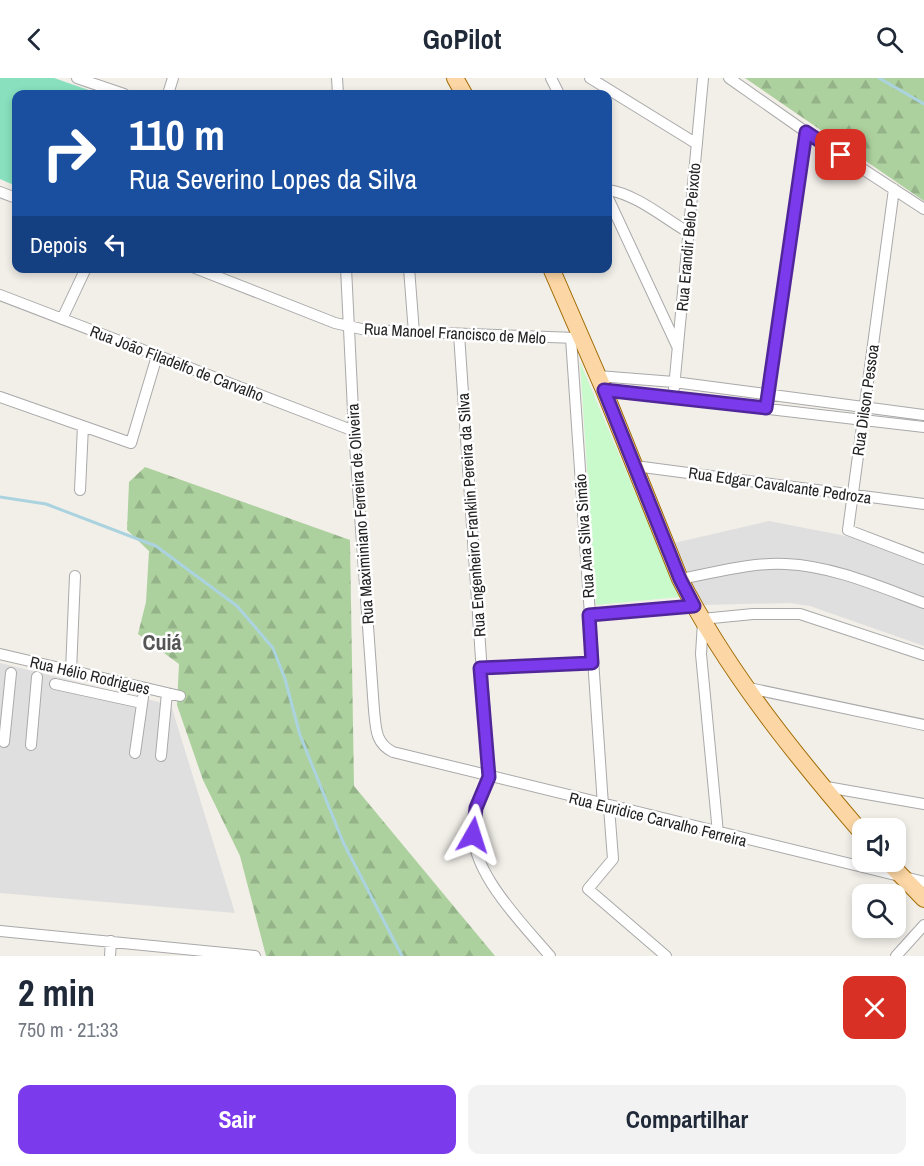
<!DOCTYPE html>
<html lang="pt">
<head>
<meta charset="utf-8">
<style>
  body { margin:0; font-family:"Archivo Narrow",sans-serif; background:#f2f2f3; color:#1f2937; height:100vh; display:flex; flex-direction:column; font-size:22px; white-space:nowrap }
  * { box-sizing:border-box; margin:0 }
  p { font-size:20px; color:#747a83 }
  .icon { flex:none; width:33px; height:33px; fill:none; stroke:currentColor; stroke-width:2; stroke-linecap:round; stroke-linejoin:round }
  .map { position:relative; height:878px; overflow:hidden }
  .side { display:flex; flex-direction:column; background:#fff; flex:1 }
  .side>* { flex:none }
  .hud { position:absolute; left:12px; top:12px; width:600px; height:183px; border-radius:12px; box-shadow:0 3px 9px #0003; background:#1a4fa0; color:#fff; overflow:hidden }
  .tools { position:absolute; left:852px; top:740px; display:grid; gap:12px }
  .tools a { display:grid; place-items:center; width:54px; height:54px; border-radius:12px; background:#fff; box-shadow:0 3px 9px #0003; font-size:30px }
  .pin { position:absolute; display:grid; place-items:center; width:51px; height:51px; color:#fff; margin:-26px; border-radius:12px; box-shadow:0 3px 9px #0006 }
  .me { position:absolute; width:66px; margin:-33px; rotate:6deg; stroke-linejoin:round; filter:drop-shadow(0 0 4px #0008) }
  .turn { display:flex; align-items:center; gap:21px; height:126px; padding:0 18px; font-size:27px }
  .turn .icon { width:78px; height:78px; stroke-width:2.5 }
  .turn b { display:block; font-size:42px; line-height:51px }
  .then { display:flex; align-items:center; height:57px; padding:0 18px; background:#0003; gap:12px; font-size:22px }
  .round { display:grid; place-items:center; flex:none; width:63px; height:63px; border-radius:12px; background:#f2f2f3 }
  .head { display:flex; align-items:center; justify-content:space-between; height:102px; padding:0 18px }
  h1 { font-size:36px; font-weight:800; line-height:45px }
  .action { display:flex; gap:12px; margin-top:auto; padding:12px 18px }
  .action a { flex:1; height:69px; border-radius:12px; background:#7c3aed; color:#fff; font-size:24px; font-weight:800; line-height:69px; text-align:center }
  .action a+a { background:#f2f2f3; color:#1f2937 }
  header { display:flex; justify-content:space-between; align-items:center; height:78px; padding:0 18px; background:#fff; font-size:27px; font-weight:800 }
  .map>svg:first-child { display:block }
  .residential { fill:#e0dfdf }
  .forest { fill:url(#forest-firs) }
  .park { fill:#c8facc }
  .pitch { fill:#88e0be }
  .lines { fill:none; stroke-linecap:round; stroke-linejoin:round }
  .stream { stroke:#aad3df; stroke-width:3 }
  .street-casing { stroke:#a9a9a9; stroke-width:12 }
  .primary-casing { stroke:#a06b00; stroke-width:18 }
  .street { stroke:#fff; stroke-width:10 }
  .primary { stroke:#fcd6a4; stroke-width:16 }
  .route-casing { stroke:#51269a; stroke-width:15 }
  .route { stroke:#7c3aed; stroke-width:10 }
  .labels { text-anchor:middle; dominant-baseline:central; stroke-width:5; stroke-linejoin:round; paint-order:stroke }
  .street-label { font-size:16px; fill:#222; stroke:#fff }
  .district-label { font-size:22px; font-weight:bold; fill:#555; stroke:#fff }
</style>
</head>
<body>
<header><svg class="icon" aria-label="back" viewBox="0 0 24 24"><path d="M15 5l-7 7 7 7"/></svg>GoPilot<svg class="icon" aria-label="search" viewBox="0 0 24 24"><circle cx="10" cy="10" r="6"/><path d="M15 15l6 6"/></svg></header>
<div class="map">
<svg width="924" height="878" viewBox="0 0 924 878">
  <defs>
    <pattern id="forest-firs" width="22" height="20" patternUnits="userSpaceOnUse" patternTransform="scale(1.5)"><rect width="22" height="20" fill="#add19e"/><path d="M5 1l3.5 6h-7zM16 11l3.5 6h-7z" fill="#95b388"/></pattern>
  </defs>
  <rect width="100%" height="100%" fill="#f2efe9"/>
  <!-- residential -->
  <path class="residential" d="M769,443L846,458L924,485V568L810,528L790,525L703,527L674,465Z
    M0,585L171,627L235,835L0,815Z"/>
  <!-- forest -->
  <path class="forest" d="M745,0H924V123Z
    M145,389L350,462L354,708L495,878H266L240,778L203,702L177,627L179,586L138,556L146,524L149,473L127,452L129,404Z"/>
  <!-- park -->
  <path class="park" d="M580,284L679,519L596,527Z"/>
  <!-- pitch -->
  <path class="pitch" d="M0,0H54L100,16H16V108L0,101Z"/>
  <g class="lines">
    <!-- stream -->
    <path class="stream" d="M879,0L924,26
      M0,419L46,426L156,468L237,528L273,570L285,601L300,657L343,764L402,878"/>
    <defs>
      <path id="street" d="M77,0L124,16
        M337,0L338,16
        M551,0L559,16
        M590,0L697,66
        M729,0L806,54L924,131
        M168,16L173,0
        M894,111L848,452L924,481
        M608,112C636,116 664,140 688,154
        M0,114L16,120
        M608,120L677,268
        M195,190L335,245L366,252L576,260
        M346,190L354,353L374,632C376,650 375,665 393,674L924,804
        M409,190L414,255
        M0,217L354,353
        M62,241L86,190
        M459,256L489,699C483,713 475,727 473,742C466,790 521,844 550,878
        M571,260L603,727
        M598,298L674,304L924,337
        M674,310L703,0
        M604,312L924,349
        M0,319L131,365L157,278
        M766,323L806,54
        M635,388L924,426
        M80,412L83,348
        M680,501C714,495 751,484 786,486C833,488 880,509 924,525
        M589,537L694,528
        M702,541L753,536H800L924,577
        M703,544L701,576L718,755
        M0,576L180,618
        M480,590L592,585
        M71,593L75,498
        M55,606L142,625
        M749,610L924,647
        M4,664L11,595
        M31,667L37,599
        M135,675L143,619
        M161,678L167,615
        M821,708L924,726
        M609,729L613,781L588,811L666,878
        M0,853L255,878
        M110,878L111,863
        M896,878L924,847"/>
      <path id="primary" d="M455,0L464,16
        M551,190L604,312L680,501C727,593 795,677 862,755
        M887,783L924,821"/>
    </defs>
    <!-- street casing -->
    <use href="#street" class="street-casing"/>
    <!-- primary casing -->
    <use href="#primary" class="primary-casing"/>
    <!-- street -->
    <use href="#street" class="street"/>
    <!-- primary -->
    <use href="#primary" class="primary"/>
  </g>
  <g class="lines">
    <defs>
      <path id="route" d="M473,757L476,730L489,699L480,590L592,585L589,537L694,528L680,501L604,312L766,330L806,54L841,77"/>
    </defs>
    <!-- route casing -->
    <use href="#route" class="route-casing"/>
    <!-- route -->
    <use href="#route" class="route"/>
  </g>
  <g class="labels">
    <!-- street labels -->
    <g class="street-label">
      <text transform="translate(688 159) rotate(-85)">Rua Erandir Belo Peixoto</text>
      <text transform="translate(455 255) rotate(3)">Rua Manoel Francisco de Melo</text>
      <text transform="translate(177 285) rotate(21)">Rua João Filadelfo de Carvalho</text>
      <text transform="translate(865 322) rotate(-82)">Rua Dilson Pessoa</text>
      <text transform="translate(780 407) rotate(8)">Rua Edgar Cavalcante Pedroza</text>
      <text transform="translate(360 436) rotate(-94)">Rua Maximiniano Ferreira de Oliveira</text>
      <text transform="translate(471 437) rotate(-94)">Rua Engenheiro Franklin Pereira da Silva</text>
      <text transform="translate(584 458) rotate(-94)">Rua Ana Silva Simão</text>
      <text transform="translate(90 597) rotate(13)">Rua Hélio Rodrigues</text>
      <text transform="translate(658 741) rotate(14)">Rua Euridice Carvalho Ferreira</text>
    </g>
    <!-- district labels -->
    <g class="district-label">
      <text x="162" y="564">Cuiá</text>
    </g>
  </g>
</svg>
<div class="tools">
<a><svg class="icon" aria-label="sound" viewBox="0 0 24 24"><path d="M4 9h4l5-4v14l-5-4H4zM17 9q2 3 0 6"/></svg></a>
<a><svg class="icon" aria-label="search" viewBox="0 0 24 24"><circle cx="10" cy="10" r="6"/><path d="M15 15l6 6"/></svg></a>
</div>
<div class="pin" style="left:841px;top:77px;background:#d93025"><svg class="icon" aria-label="arrive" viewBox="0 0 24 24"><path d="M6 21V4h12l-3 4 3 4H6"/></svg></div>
<svg class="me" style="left:473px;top:757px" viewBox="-20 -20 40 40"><path d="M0-17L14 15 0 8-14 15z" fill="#7c3aed" stroke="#fff" stroke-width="4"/></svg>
<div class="hud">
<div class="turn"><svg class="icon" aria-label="right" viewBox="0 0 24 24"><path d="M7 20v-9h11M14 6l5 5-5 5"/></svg><div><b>110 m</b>Rua Severino Lopes da Silva</div></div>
<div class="then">Depois<svg class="icon" aria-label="left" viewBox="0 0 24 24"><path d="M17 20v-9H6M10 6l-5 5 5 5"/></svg></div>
</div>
</div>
<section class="side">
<div class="head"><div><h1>2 min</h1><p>750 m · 21:33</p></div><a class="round" style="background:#d93025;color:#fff"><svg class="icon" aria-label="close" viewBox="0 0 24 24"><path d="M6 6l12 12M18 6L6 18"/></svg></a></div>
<div class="action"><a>Sair</a><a>Compartilhar</a></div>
</section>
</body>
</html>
